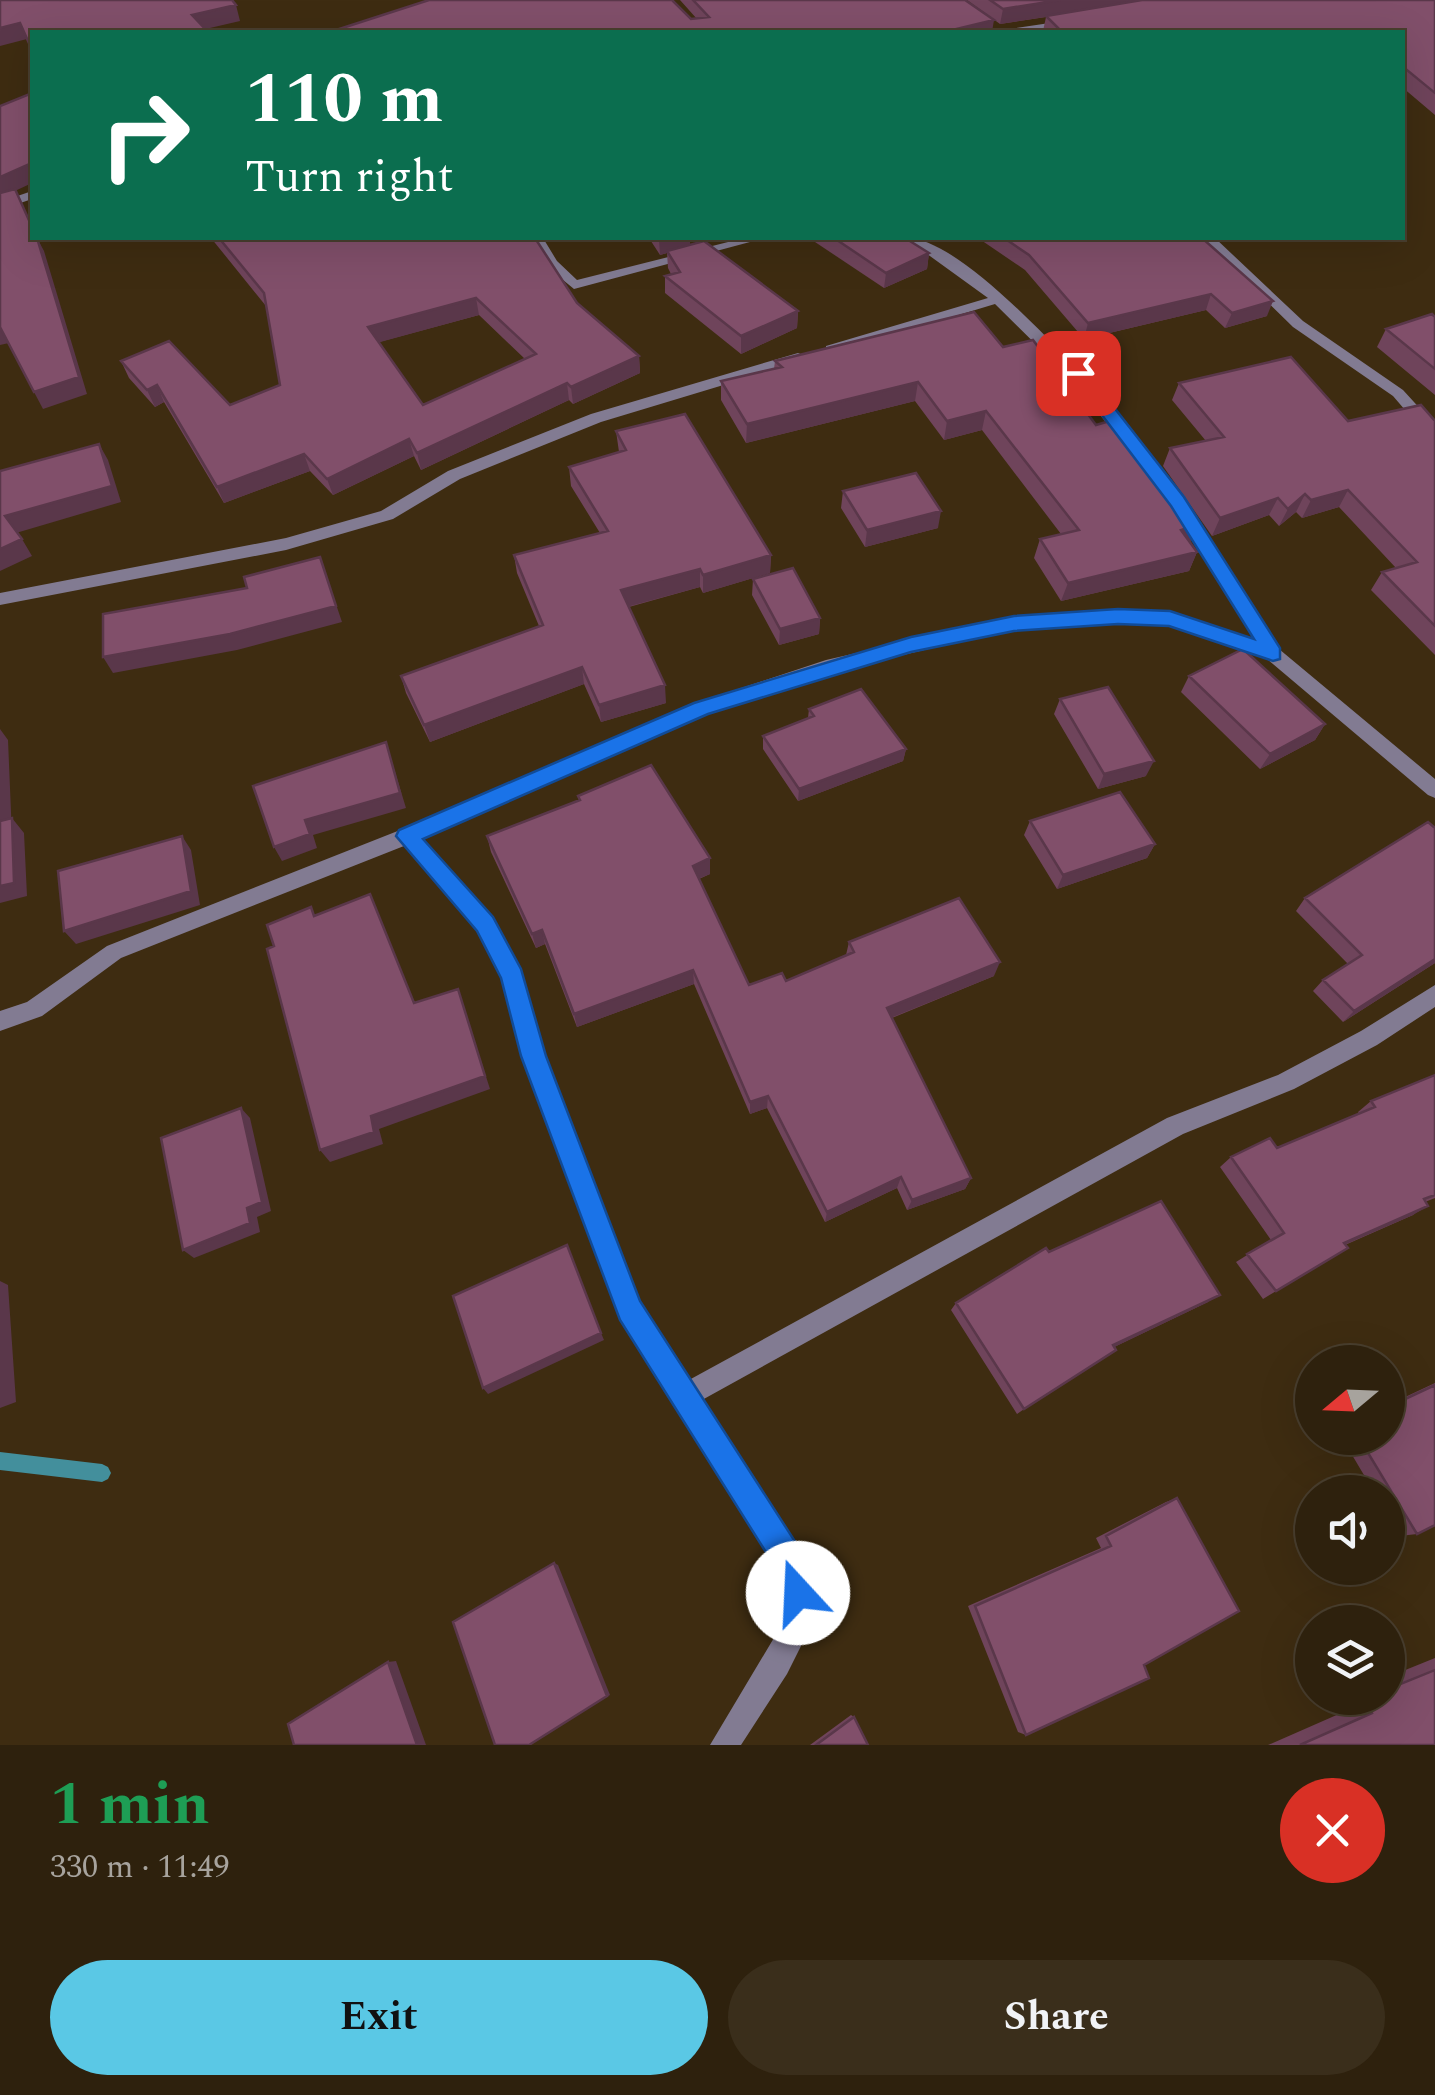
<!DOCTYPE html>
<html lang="en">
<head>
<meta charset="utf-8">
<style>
  body { margin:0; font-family:Spectral,serif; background:#3a2e1b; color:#f1f3f6; height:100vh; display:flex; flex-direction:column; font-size:38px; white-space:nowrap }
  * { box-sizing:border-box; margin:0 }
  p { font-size:32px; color:#a7a39d }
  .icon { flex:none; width:55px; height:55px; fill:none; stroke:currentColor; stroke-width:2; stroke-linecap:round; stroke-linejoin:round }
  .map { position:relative; height:1745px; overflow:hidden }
  .drawer { display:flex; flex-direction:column; background:#2e210d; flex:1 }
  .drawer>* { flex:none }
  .banner { position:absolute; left:30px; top:30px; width:1375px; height:210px; border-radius:0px; box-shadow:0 10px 40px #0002,0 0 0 2px #493e2e; background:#0b6e4f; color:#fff; overflow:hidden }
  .needle { width:65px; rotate:251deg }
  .fabs { position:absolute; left:1295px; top:1345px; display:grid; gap:20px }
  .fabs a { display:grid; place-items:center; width:110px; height:110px; border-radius:50%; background:#2e210d; box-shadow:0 10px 40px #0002,0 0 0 2px #493e2e; font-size:50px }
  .pin { position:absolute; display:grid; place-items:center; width:85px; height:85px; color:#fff; margin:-42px; border-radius:20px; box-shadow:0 5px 15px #0006 }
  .me { position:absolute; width:110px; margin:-55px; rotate:340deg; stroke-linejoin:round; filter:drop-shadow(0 0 8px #0008) }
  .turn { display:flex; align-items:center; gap:35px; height:210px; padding:0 50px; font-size:45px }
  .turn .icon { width:130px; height:130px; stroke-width:2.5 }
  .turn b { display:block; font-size:70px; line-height:85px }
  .round { display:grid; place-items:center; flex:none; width:105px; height:105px; border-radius:52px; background:#3a2e1b }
  .head { display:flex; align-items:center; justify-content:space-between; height:170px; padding:0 50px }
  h1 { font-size:60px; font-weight:700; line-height:75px; color:#1e9e55 }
  .primary-button { display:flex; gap:20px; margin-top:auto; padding:20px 50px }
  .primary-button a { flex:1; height:115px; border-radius:60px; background:#5ac8e5; color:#111; font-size:40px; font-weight:700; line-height:115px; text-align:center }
  .primary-button a+a { background:#3a2e1b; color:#f1f3f6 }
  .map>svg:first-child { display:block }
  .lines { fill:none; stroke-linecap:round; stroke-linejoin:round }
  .stream { fill:#438f9c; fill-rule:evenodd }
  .street { fill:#827b92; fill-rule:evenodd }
  .wall { fill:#6f445b; fill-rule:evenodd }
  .shaded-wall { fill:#5a374a }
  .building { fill:#814f6a; stroke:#5a374a; stroke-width:2.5; fill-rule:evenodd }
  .route { fill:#1a73e8; stroke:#114b97; stroke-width:2.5 }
</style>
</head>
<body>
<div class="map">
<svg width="1435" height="1745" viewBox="0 0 1435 1745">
  <rect width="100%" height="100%" fill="#3e2c11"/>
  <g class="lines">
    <!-- stream -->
    <path class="stream" d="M0,1452L102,1464L108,1467L111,1473L108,1479L102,1482L0,1470Z"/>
    <!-- street -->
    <path class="street" d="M1070,20L1074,21V25L1020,32H990Z
      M32,191V199L0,210V202Z
      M531,238H543L557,261L577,280L744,238H765L574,289L546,266Z
      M905,238C969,234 1122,419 1163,470V478H1151L1070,378L995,304L836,352H826V346L988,298Z
      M1202,238H1215L1303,321L1403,390L1435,425V440L1430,439L1393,396L1293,327Z
      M798,353L803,355V361L601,422L460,479L393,519L286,550L0,605V593L286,538L381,511L448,471L591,414Z
      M1183,504L1189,506L1279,649L1435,779V798L1428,795L1267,659L1169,624L1118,622L1013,629L827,673L708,713L422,839L492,918L519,969L545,1056L639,1302L689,1380L1167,1118L1278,1075L1361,1031L1435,985V1007L1377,1045L1294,1089L1183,1134L702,1400L804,1558L815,1618L787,1674L741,1745H710L787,1616L781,1572L621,1319L523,1056L502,977L478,930L404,846L121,958L42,1016L0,1031V1011L27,1002L107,946L423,821L696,703L826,660L1013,617L1118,610L1170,612L1256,641L1175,510Z"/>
  </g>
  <!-- wall -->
  <path class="wall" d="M680,0H965L691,19H697Z
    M967,0H1435V115L1402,87V32H1044L1043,31L1046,17L1000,24Z
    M211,238H535L577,303L639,356L640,373L573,404L569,400L421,470L414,456L333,495L310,471L224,503L164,402L155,407L129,378L121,361L230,405L280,385L266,306ZM479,315L525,359L423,405L379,342Z
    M649,238H690V245L798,311L797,328L741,354L665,293V276L671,274L668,268L667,253L660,255Z
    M809,238H905L929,253L927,269L884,288Z
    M978,238H1202L1267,316L1225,328L1206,310L1084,339L1025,270Z
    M1435,317V395L1377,347L1386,329Z
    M1003,347L1096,425L1198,524L1190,543L1197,552L1189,571L1061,601L1034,558L1040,539L1061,534L982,430L944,440L915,401L746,443L721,400V381L774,369L775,361Z
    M1179,383L1348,421H1435V655L1371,590L1382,572L1396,568L1339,507L1302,518L1296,512L1279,526L1269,515L1212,536L1163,466L1170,448L1206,441L1172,400Z
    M616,431L771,555L770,573L703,593L700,587L629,607L666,703L601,722L584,684L430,742L406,693L401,676L539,626L517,573L514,555L600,533L571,486L569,467L619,452Z
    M843,491L938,528L865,547L841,508Z
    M753,579L820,618L819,634L779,645L752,595Z
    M1189,676L1325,724L1315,740L1260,769L1181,692Z
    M1060,699L1146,776L1098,789L1054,714Z
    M809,709L906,749L903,761L798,801L763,749V736L808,718Z
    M578,796L710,858V874L699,879L749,985L786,981L846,955L849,942L994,976L892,1018L971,1178L965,1189L907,1210L897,1188L825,1222L767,1108L750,1114L694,984L577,1027L545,944L536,948L491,852L487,836L579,801Z
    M1030,821L1155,844L1147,858L1057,889L1024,835Z
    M1435,828V963L1343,1022L1313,991L1323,980L1348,964L1296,911L1305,898Z
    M1435,1075V1198L1425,1202L1413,1215L1345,1245L1348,1248L1263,1299L1236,1262L1271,1240L1220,1167L1231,1157L1277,1148L1359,1114L1358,1112L1371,1101Z
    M1049,1252L1208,1302L1114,1347L1017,1414L951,1310L956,1303Z
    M1435,1383V1525L1417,1534L1400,1536L1388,1515V1492H1374L1342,1438H1388V1405Z
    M1177,1498L1144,1665L1026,1735L1018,1732L968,1606L1101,1548L1096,1538L1166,1502Z
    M1435,1658V1745H1268L1348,1710L1341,1698H1388V1677Z
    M851,1715L854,1717L868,1745H810Z"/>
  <!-- shaded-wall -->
  <path class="shaded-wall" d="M1060,0H1155L1000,24L1003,9Z
    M236,5L240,21L197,31L192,15Z
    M994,20L992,32H944Z
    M20,23L27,39L0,46V28Z
    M32,163V183L0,198V177Z
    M37,238L44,251L87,394L43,409L34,392Z
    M667,238H690V248L667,251V253L660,255L659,240Z
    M929,253L927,269L884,288L886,273Z
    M1211,294L1206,310L1084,339L1088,323Z
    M476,298L479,315L373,344L368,327Z
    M1273,301L1267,316L1225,328L1232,313Z
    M798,311L797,328L741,354V336Z
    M0,327L9,343L0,345Z
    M639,356L640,373L573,404L571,387Z
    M918,382L915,401L746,443L747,424Z
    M567,383L569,400L421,470L417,453Z
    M157,385L164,402L155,407L147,390Z
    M986,411L982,430L944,440L947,421Z
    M409,439L414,456L333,495L327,479Z
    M99,444L108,460L121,502L16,533L5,516Z
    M304,454L310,471L224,503L217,487Z
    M1348,490L1339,507L1302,518L1311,500Z
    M1305,494L1296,512L1279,526L1288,509Z
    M1278,498L1269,515L1212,536L1220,518Z
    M941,511L938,528L865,547L867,530Z
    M1198,524L1190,543L1181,530Z
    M22,539L32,556L0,571V549Z
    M1197,552L1189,571L1061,601L1068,583Z
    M771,555L770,573L703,593V575Z
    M320,557L342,622L237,650L113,673L103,657Z
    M700,569V587L623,608L621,590Z
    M820,618L819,634L779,645L780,629Z
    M582,667L584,684L430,742L424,725Z
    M665,685L666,703L601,722L599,705Z
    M1325,724L1315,740L1260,769L1270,754Z
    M0,729L8,740L12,836L0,823Z
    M386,742L406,808L313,835L317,848L282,861L274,847L305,820Z
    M906,749L903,761L798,801L799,789Z
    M1154,761L1146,776L1098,789L1104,774Z
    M12,818L24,833L27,896L0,903V886Z
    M182,836L191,850L200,905L76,944L64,931Z
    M1155,844L1147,858L1057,889L1063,875Z
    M710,858V874L693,881V866Z
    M542,930L545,944L536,948L532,934Z
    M1435,959V963L1343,1022L1354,1011Z
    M1000,962L994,976L883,1021L887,1008Z
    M693,970L694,984L577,1027L574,1014Z
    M458,989L490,1089L379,1129L383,1144L330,1162L320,1150L371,1116Z
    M768,1096L767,1108L750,1114V1102Z
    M241,1108L250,1118L271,1211L257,1217L260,1232L194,1258L183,1250Z
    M901,1177L897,1188L825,1222L827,1212Z
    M971,1178L965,1189L907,1210L912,1200Z
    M1428,1206L1413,1215L1330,1251L1344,1243Z
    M0,1281L8,1285L16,1402L0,1408Z
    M1220,1295L1208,1302L1104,1352L1113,1345Z
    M601,1333L604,1340L488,1394L483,1388Z
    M554,1563L558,1565L610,1695L529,1745Z
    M396,1661L426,1745H417L388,1662Z"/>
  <!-- building -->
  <path class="building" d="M0,0H232L236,5L192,15L208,32H32V50L20,23L0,28Z
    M429,0H672L691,19L709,17L693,0H965L994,20L944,32H330Z
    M990,0H1060L1003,9Z
    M1142,0H1435V93L1402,66V32H1062L1046,16Z
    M32,93V163L0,177V106Z
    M15,189L32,227V238H37L79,377L34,392L0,327V193Z
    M219,238H535L577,303L639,356L571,387L567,383L417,453L409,439L327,479L304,454L217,487L157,385L147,390L121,361L169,341L230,405L280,385L264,293ZM476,298L536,354L423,405L368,327Z
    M834,238H905L929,253L886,273Z
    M1004,238H1202L1273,301L1232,313L1211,294L1088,323L1029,255Z
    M704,241L798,311L741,336L665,276L680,272L667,251Z
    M974,312L1003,347L1033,340L1096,425L1113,420L1140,453L1147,451L1198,524L1181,530L1197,552L1068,583L1040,539L1079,530L986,411L947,421L918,382L747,424L721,381L782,367L775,361Z
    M1432,314L1435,317V369L1386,329Z
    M1291,357L1348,421L1421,405L1435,421V626L1382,572L1417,562L1348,490L1311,500L1305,494L1288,509L1278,498L1220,518L1170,448L1224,437L1179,383Z
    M685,414L771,555L703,575L700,569L621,590L665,685L599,705L582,667L424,725L401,676L543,625L514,555L608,531L569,467L626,450L616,431Z
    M99,444L112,486L5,516L22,539L0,549V471Z
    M916,473L941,511L867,530L843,491Z
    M320,557L336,606L230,634L103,657V614L247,588L244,577Z
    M793,568L820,618L780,629L753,579Z
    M1243,649L1325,724L1270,754L1189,676Z
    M1108,687L1154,761L1104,774L1060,699Z
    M861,689L906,749L799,789L763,736L814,716L809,709Z
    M386,742L400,793L305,820L310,834L274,847L253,786Z
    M651,765L710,858L693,866L749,985L782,973L786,981L854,952L849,942L959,898L1000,962L887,1008L971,1178L912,1200L901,1177L827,1212L768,1096L750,1102L693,970L574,1014L542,930L532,934L487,836L580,800L578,796Z
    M1120,792L1155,844L1063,875L1030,821Z
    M12,818L14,883L0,886V821Z
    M1428,822L1435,828V959L1354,1011L1323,980L1362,955L1305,898Z
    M182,836L191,891L64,931L58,871Z
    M370,894L414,1003L458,989L485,1076L371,1116L374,1132L320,1150L267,949L274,946L267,925L311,907L314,916Z
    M1435,1075V1195L1424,1199L1428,1206L1344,1243L1348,1248L1276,1291L1247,1254L1284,1233L1231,1157L1270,1138L1277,1148L1375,1107L1371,1101Z
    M241,1108L262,1202L247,1208L250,1223L183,1250L161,1138Z
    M1161,1201L1220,1295L1113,1345L1116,1350L1024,1409L956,1303L1046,1248L1049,1252Z
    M567,1245L601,1333L483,1388L453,1296Z
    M1435,1385V1525L1417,1534L1359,1438H1388V1407Z
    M1177,1498L1239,1611L1144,1665L1149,1678L1026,1735L975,1606L1111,1546L1106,1536Z
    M554,1563L607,1696L529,1745H495L453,1622Z
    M388,1662L417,1745H294L288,1724Z
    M1435,1670V1745H1300L1372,1713L1365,1698H1388V1689Z
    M854,1717L868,1745H816Z"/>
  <!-- route -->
  <path class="route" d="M1078,368L1084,369L1184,497L1280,648V659L1273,661L1169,626L1118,624L1014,631L911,652L708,714L423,839L493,917L521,969L546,1056L640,1301L805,1557L813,1593L809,1604L798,1608L787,1604L779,1573L620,1320L521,1056L501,978L477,931L396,836L399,830L694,703L911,637L1014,616L1118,609L1170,611L1254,639L1171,506L1070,373Z"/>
</svg>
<div class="fabs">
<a><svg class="needle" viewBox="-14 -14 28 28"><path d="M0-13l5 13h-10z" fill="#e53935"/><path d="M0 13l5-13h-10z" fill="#a7a39d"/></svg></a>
<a><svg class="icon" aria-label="sound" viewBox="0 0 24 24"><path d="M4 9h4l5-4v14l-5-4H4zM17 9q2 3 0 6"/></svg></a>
<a><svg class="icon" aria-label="layers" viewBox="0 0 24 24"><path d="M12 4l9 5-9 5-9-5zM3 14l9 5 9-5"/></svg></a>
</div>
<div class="pin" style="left:1078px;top:373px;background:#d93025"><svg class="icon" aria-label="arrive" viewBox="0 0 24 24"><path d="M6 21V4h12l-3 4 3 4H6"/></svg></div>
<svg class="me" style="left:798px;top:1593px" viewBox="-20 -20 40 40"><circle r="19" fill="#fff"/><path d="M0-13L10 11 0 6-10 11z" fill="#1a73e8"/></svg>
<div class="banner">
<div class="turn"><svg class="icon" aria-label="right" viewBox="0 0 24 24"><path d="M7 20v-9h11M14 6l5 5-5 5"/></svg><div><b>110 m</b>Turn right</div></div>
</div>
</div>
<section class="drawer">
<div class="head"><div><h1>1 min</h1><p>330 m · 11:49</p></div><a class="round" style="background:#d93025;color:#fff"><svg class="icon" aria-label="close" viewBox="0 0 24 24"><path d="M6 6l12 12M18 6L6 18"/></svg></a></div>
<div class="primary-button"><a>Exit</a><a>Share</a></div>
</section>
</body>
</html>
